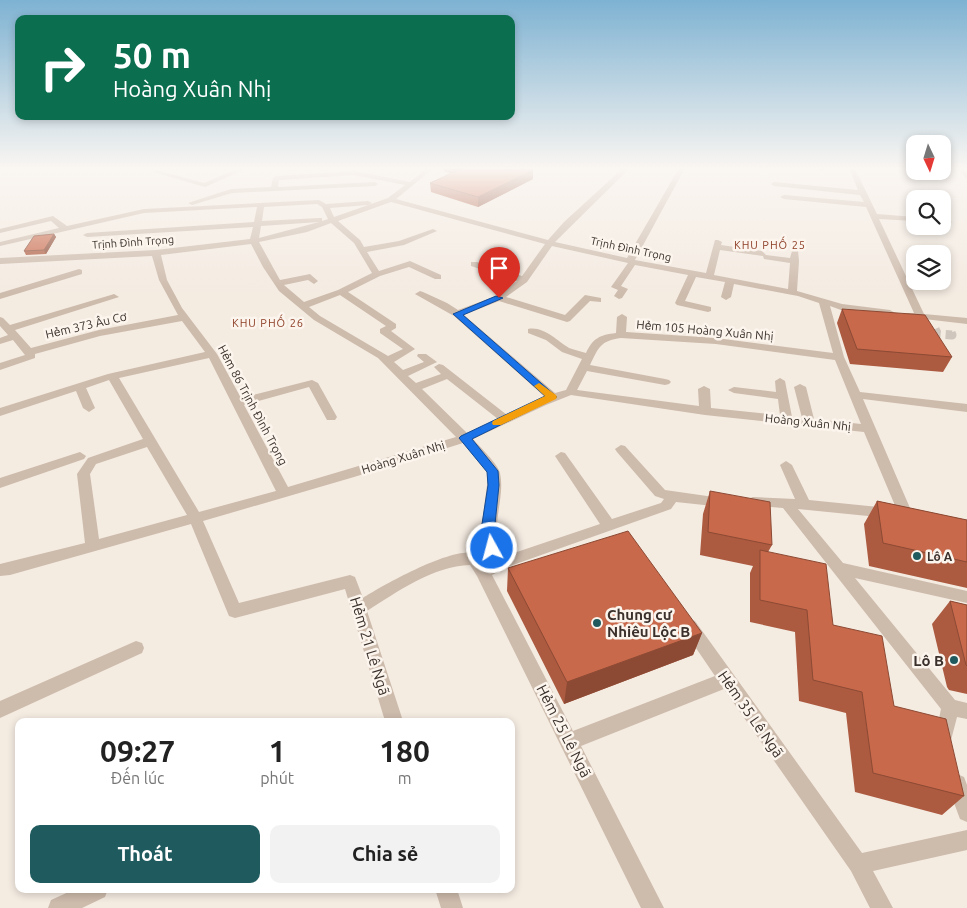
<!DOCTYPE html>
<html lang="vi">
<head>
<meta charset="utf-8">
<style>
  body { margin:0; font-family:Ubuntu,sans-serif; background:#f2f2f2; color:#222; height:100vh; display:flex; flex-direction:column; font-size:19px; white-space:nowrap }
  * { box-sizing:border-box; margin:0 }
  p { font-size:16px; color:#767676 }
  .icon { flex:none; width:28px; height:28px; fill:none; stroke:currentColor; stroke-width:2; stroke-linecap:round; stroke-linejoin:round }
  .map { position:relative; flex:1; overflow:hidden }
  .sheet { position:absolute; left:15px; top:718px; width:500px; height:175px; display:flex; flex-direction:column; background:#fff; border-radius:10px; box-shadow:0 2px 8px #0003 }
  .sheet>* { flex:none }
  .hud { position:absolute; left:15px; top:15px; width:500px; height:105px; border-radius:10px; box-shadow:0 2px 8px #0003; background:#0b6e4f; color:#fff; overflow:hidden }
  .needle { width:32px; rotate:176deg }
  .buttons { position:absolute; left:906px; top:135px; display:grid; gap:10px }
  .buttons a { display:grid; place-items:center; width:45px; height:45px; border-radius:10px; background:#fff; box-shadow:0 2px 8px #0003; font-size:25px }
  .pin { position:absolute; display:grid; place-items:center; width:42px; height:42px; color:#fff; margin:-51px -21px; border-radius:50% 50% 50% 0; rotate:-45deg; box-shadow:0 0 5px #0007 }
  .pin .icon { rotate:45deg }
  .me { position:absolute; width:55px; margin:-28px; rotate:353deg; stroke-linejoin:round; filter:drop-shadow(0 0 4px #0008) }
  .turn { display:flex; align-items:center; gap:18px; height:105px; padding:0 15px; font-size:22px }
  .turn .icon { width:65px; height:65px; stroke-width:2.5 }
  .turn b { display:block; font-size:35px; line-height:42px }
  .eta { display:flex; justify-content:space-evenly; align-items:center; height:85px; text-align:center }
  .eta b { font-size:30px; font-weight:600; line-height:35px }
  .cta { display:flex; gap:10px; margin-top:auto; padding:10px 15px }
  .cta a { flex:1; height:58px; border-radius:10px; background:#1f5a5e; color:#fff; font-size:20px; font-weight:600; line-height:58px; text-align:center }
  .cta a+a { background:#f2f2f2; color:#222 }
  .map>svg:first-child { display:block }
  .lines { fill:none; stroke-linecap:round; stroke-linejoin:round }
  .minor-tunnel { stroke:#cfc6bd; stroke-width:9; stroke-dasharray:9 5; stroke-linecap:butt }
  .minor { fill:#cdbbac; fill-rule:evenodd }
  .wall { fill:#ac5a40 }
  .shaded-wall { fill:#8c4a34 }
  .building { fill:#c8694b; stroke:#8c4a34 }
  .route { fill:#1a73e8; stroke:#114b97 }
  .slow { fill:#f59e0b }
  .poi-dot { fill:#1f5a5e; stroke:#fbf5ee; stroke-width:2 }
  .labels { text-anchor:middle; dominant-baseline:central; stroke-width:5; stroke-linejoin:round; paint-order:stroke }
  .far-street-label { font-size:11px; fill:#3b302b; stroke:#fbf5ee }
  .far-neighbourhood-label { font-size:11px; letter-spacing:1px; fill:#8c3b22; stroke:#fbf5ee }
  .street-label { font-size:12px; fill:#3b302b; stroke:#fbf5ee }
  .poi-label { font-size:12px; font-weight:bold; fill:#3b302b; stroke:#fbf5ee; text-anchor:start }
  .near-poi-label { font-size:15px; font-weight:bold; fill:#3b302b; stroke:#fbf5ee; text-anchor:start }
  .near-street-label { font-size:15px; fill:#3b302b; stroke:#fbf5ee }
</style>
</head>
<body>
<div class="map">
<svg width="967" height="908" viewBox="0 0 967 908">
  <rect width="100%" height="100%" fill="#f4ebe1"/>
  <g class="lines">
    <!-- minor-tunnel -->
    <path class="minor-tunnel" d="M935,329L937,334L952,335L950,330"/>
    <!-- minor -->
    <path class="minor" d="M239,168H248L205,187L153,172L156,170L204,183Z
      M427,168H434L396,199L548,240L564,222L623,168H630L555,242L627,258L679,168H685L635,260L706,273L715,240H718L722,242L721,245L762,251L766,255L790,258L792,251H798L799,261L797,291L842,304L890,310L895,313L890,316L841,310L830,306L844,357L860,392L967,404V412L863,399L913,515L911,519H901L899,515L864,432L705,415L571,395L546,405L473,439C480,447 498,464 500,473C506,501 487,529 505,556L600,524L555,456L561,452L565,453L612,519L661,503L664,499L655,496L617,452L615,449L621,445L625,446L665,490L728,499L730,502L728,505L723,507L676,502L671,509L507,567L492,575L573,731L715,676L681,626L683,621L689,619L695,621L862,853L967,830V850L873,871L893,908H870L851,871L724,689L581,746L664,908H641L477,576L470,565C433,566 397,592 367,611L403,721H385L345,589L235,618L229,616L191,524L10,575L0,576V564L85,543L77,474L88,458L143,439L109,380L86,388L95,408L89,412L83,408L76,391L0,416V408L108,374L205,352L182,321L100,336L35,354V358L0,370V363L25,355L13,340L0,344V338L8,335L0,326V317L3,318L10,325L111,295L114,294L119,297L15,330L31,348L99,330L178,315L159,280L152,256L0,264V258L156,250L250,239L253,227L87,237L83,235L87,233L254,222L257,207L144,213L0,246V242L59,228L51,221L0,233V229L53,216L67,226L144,209L319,200L326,204L368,201L372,203L368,205L330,208L334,217L388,198L405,185L354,175L279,180L278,187L375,182L378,184L375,186L232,193L192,205L188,203L231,189L271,187L273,178L276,176L354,171L410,182ZM391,202L545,244L522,276L477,262H471V266L517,281L496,296L458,310L447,303L423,292L420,291L415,294L454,316L545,397L507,415L443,365L439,364L434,367L441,374L416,383L408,376L437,362L426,354H418L417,356L424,362L403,370L394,362L415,349L391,331L396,328V324L348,292L380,276L409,267L435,279H441V275L410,261L379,271L367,252L404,245L437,231L433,229L399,241L364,247L360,240L338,221ZM317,204L322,207L328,219L322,221V218H319L262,221L264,207ZM319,222L259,238L261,226ZM331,223L354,243L372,273L338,290L304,302L284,285L308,280L314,284L318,281L310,274L280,280L259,242L307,232ZM251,244L263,267L279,291L314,320L378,358L456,437L288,487L244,405L309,387L327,420H335L337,417L318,383L312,380L241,398L217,354L182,308L167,280L161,255ZM552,246L628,263L611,287L618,290L614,296L619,299L622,298L628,289L621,286L635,265L688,275L675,303L677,305L708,312L711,311V307L685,301L696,277L725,282L721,297L726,300L731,297L734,284L798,296L819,303L833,353L716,338L626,332L627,317L622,314L617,317L616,333C600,335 593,338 586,353C580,351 574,350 569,348C557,341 544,326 528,329V333L546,340L562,352L582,359L566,390L555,393L464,315L499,301L567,322L570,321L590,301L601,302V298L585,295L565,315L506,297L527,282ZM720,250L763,256L764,259L790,263L788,289L714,275ZM340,295L386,326L380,329V333L403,349L388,356L320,316L309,307ZM621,338L716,344L835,360L861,424L814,419L806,387L800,384L794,387L802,418L792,417L785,381L780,378L775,381L776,392L734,387L728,390L734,393L778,399L780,415L711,408L710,389L704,386L698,389L699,406L577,390L587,371L665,385L669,384L671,382L669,380L665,379L590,365C599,347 600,341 621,338ZM209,358L276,491L199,512L119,378ZM447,379L498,419L467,433L422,389ZM463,443L487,472V485L482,523L485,548L493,561L486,564C484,561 481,557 479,555C459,542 382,586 363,598L355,577L350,575L239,603L203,521L354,477ZM147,447L187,515L99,539L90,474L96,464Z
      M818,168H824L825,170L820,171Z
      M849,168L855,169L877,214L915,217V221L879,219L924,314L967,318V324L907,317V313H914L866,207L784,199L780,197L784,195L864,202L860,195L774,186L771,184L774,182L858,190Z
      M956,168H963L967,173V179Z
      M942,220L953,222L942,224Z
      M79,269L82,270V274L0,299V293Z
      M80,452L86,456L84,459L0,488V478Z
      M786,461L792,465L809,500L888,508L893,509L895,513L893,517L888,518L798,509L843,563L967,591V603L855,578L955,700L967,703V719L957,717L950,744L944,747L938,744L935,738L941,709L783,508L748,505L746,502L748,499L753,497L795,499L780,465Z
      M136,641L142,643L144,648L142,653L0,718V701Z
      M957,774L964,777L967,785V822L960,819L947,784L950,777Z
      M75,889H108L105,897L82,908H48L51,900Z
      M435,889H457L463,908H441Z"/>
  </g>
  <!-- wall -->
  <path class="wall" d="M444,168H527L533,170V179L478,207L431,192L430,183L452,174L444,171Z
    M54,234L56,237L46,254L26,255L24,251Z
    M842,309L952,357L943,372L850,364L837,323Z
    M710,491L772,545L768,552L833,625L894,706L964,796L942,815L855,792L846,713L799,701L795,632L750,622V573L753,566L700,555L703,514Z
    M877,501L967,520V588L869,566L864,524Z
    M508,568L702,633L693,655L564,704L507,591Z
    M950,601L967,605V694L949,690L947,687L932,624Z"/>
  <!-- shaded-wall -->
  <path class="shaded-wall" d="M533,170V179L478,207V197Z
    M54,234L56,237L46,254L44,250Z
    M702,633L693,655L564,704L567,682Z"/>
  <!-- building -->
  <path class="building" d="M463,168H527L533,170L478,197L430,183Z
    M54,234L44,250L24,251L34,236Z
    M842,309L925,315L952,357L857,349Z
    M710,491L770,502L772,545L708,532Z
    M877,501L967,520V562L883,543Z
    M628,531L702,633L567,682L508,568Z
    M760,550L826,564L833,625L882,636L894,706L946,719L964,796L873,773L862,692L813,680L807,610L760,600Z
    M950,601L967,605V666L966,665Z"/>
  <!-- sky -->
  <linearGradient id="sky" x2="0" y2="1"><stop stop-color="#7eb2d2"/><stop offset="0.57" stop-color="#faf6f2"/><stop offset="1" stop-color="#faf6f2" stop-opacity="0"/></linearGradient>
  <rect width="967" height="295" fill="url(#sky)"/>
  <!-- route -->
  <path class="route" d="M496,296L503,298L463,315L557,397L472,439L498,471L499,485L495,524L499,548L497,552H487L485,548L482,524L488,485L487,472L459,438L461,436L545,396L453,314Z"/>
  <!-- slow -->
  <path class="slow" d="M539,383L556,395L557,397L556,399L501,425H493L492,423L493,421L545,396L534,386Z"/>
  <!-- markers -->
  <g class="poi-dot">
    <circle cx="917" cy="556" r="5"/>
    <circle cx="597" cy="623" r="5"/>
    <circle cx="954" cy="660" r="5"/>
  </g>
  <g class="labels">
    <!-- far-street labels -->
    <g class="far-street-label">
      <text transform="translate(133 242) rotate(-4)">Trịnh Đình Trọng</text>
      <text transform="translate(631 249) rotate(12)">Trịnh Đình Trọng</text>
    </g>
    <!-- far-neighbourhood labels -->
    <g class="far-neighbourhood-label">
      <text x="770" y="245">KHU PHỐ 25</text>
      <text x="268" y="323">KHU PHỐ 26</text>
    </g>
    <!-- street labels -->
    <g class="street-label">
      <text transform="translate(86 325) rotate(-13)">Hẻm 373 Âu Cơ</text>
      <text transform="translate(705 330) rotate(5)">Hẻm 105 Hoàng Xuân Nhị</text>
      <text transform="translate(253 405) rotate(62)">Hẻm 86 Trịnh Đình Trọng</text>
      <text transform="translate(808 422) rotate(6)">Hoàng Xuân Nhị</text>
      <text transform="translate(403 457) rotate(-17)">Hoàng Xuân Nhị</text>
    </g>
    <!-- poi labels -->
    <g class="poi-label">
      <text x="927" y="556">Lô A</text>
    </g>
    <!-- near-poi labels -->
    <g class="near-poi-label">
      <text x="607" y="614">Chung cư<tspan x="607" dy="17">Nhiêu Lộc B</tspan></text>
      <text x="944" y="660" text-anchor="end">Lô B</text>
    </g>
    <!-- near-street labels -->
    <g class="near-street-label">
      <text transform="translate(370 646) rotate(73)">Hẻm 21 Lê Ngã</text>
      <text transform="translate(751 714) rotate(55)">Hẻm 35 Lê Ngã</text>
      <text transform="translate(564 731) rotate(63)">Hẻm 25 Lê Ngã</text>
    </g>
  </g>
</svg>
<div class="buttons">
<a><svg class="needle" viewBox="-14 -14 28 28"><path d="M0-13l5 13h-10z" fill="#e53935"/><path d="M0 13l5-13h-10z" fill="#767676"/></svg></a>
<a><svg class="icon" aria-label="search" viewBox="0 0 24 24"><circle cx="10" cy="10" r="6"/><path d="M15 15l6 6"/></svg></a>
<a><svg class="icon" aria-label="layers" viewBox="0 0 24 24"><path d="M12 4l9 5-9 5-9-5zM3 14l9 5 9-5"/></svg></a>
</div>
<div class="pin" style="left:499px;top:298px;background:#d93025"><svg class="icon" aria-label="arrive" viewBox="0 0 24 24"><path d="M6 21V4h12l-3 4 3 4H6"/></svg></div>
<svg class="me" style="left:492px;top:548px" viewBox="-20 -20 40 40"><circle r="17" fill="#1a73e8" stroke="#fff" stroke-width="3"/><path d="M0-11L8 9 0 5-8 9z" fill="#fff"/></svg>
<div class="hud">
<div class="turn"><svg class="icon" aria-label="right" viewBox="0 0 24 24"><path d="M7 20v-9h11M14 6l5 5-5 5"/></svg><div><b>50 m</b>Hoàng Xuân Nhị</div></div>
</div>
<section class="sheet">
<div class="eta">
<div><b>09:27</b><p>Đến lúc</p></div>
<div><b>1</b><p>phút</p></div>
<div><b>180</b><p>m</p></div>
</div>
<div class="cta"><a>Thoát</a><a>Chia sẻ</a></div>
</section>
</div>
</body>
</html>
